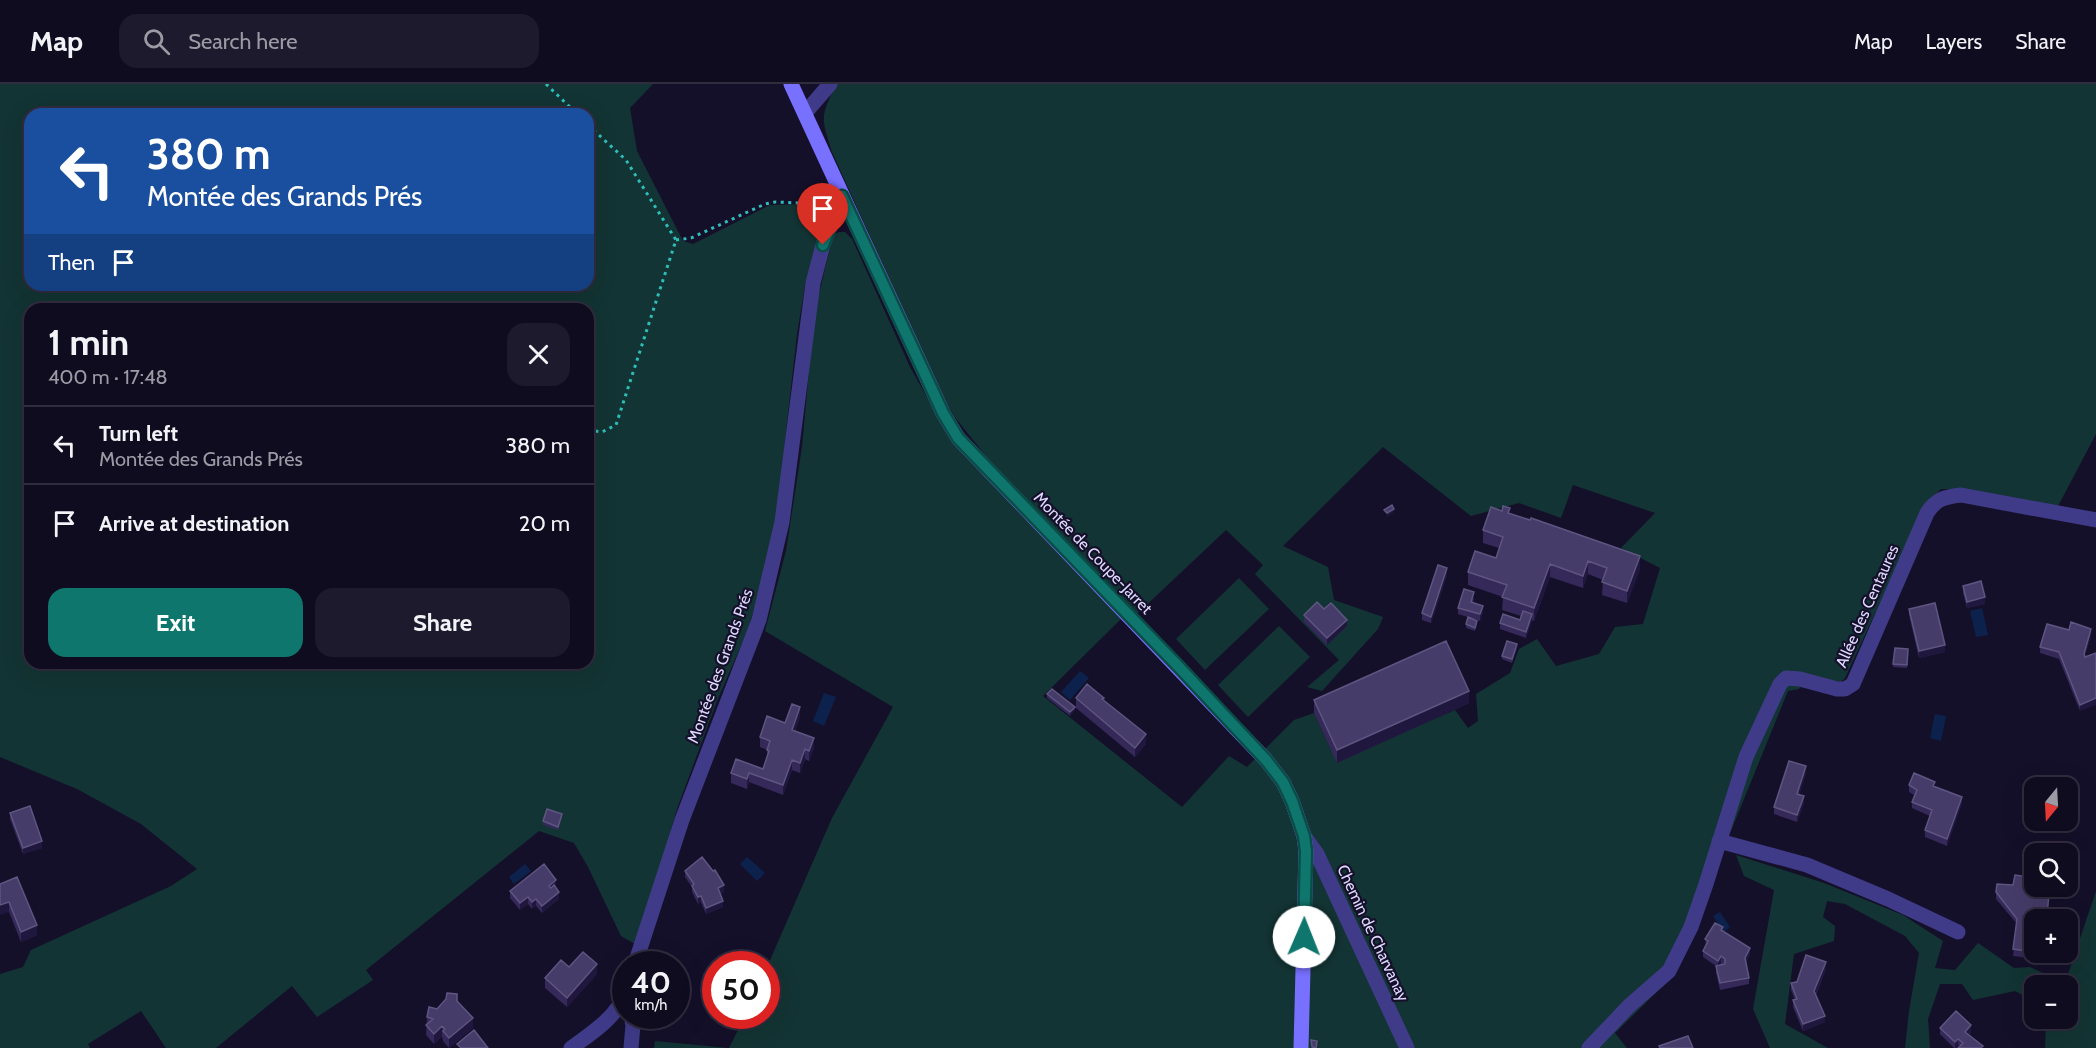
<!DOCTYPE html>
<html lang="en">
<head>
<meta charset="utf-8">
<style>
  body { margin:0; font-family:Cabin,sans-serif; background:#1e1a2d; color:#f1f3f6; height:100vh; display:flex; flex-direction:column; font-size:22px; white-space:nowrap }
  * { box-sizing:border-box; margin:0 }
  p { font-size:20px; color:#9c9ba5 }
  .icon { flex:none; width:33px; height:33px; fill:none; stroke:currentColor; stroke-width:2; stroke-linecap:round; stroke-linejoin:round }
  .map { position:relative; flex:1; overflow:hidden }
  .side { position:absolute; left:24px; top:219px; width:570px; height:366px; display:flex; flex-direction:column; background:#100c20; border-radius:18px; box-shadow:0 6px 24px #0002,0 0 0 2px #302c3e }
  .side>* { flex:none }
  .top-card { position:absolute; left:24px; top:24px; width:570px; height:183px; border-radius:18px; box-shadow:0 6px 24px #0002,0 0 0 2px #302c3e; background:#1a4fa0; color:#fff; overflow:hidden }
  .needle { width:39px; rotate:198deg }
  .tools { position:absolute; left:2024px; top:693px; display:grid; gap:12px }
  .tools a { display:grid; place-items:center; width:54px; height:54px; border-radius:12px; background:#100c20; box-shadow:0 6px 24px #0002,0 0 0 2px #302c3e; font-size:30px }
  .speed { position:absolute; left:612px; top:867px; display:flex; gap:12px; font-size:30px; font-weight:700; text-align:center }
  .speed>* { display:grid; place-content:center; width:78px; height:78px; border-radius:50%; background:#100c20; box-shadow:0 6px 24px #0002,0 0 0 2px #302c3e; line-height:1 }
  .speed small { font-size:15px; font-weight:400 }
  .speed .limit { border:9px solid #d22; background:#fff; color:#111 }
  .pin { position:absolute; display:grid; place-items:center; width:51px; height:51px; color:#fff; margin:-62px -26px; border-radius:50% 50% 50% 0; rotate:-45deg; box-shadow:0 0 6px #0007 }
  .pin .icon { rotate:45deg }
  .me { position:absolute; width:66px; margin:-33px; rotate:1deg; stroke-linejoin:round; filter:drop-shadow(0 0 4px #0008) }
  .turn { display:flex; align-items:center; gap:21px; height:126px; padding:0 24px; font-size:27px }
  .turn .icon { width:78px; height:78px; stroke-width:2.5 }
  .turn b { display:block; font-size:42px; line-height:51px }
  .then { display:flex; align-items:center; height:57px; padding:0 24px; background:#0003; gap:12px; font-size:22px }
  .round { display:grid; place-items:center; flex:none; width:63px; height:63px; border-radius:18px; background:#1e1a2d }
  .head { display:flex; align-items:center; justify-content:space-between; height:102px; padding:0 24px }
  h1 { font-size:36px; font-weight:700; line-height:45px }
  .primary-button { display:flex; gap:12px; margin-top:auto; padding:12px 24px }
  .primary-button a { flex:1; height:69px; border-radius:18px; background:#0f766e; color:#fff; font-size:24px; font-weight:700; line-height:69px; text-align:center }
  .primary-button a+a { background:#1e1a2d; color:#f1f3f6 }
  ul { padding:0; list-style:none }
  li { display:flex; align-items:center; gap:18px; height:78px; padding:0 24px; border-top:2px solid #302c3e }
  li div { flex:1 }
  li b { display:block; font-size:22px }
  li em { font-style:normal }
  header { display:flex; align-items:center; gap:36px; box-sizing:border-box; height:84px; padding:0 30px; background:#100c20; border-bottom:2px solid #302c3e }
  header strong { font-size:28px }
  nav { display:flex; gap:33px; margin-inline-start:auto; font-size:21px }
  .search { width:420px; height:54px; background:#1e1a2d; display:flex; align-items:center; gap:15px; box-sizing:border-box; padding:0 21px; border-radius:18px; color:#9c9ba5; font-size:22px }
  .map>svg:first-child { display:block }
  .green { fill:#133434; fill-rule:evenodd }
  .water { fill:#0c224d }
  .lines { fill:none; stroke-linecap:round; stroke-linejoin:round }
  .path { stroke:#2ebeba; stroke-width:3; stroke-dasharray:3 4.5; stroke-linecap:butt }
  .street { stroke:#403b89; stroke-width:15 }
  .secondary { stroke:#7870ff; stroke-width:15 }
  .wall { fill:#342958 }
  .shaded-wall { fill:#20173e }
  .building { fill:#463c6a; stroke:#5e5581; stroke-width:1.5 }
  .route-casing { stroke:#0a4d48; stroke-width:15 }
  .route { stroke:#0f766e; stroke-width:10 }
  .labels { text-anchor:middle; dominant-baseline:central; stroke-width:4.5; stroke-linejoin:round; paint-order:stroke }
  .street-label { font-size:16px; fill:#dfd9ff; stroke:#15102a }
</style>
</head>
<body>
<header>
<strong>Map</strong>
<div class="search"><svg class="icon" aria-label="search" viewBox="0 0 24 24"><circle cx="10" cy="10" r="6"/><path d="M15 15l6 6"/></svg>Search here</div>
<nav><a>Map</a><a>Layers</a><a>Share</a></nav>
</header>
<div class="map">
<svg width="2096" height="964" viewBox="0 0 2096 964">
  <rect width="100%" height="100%" fill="#15102a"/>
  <!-- green -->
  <path class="green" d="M0,0H653L630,24L637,67L683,157L693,160L770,121L815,120L827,129L805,201L797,250L777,428L763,493L749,543L717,617L677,725L647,829L635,860L621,852L588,783L574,759L539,747L366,886L373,896L317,933L292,902L216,964H166L141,927L88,960L90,964H0V890L23,883L31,866L171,802L197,785L141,740L77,705L0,673ZM30,30H588V201H30ZM30,225H588V579H30Z
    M836,0H2096V350L2057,424L1955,405H1941L1926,420L1845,594L1841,598L1809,594L1799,605L1788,607L1671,894L1615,949L1627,964H729L745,932H766L767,883L832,734L893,623L765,547L786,467L802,363L812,254L818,214L833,152L838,148H845L852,155L910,283L937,331L964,369L1122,534L1043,612L1182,723L1229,672L1247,683L1294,636L1314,629L1337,678L1455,626L1468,644L1478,637L1476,610L1510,589L1519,565L1537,555L1556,582L1599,570L1615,543L1643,540L1660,484L1621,464L1655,429L1573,401L1561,434L1519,419L1471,432L1383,363L1283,462L1328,483L1334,516L1383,533L1378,545L1322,607L1307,603L1339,576L1255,490L1263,481L1226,446L1137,530L989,376L954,332L939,306L832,68C821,33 820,34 836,0Z
    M1239,494L1269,525L1205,586L1176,555Z
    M1279,542L1310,573L1248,633L1218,601Z
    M1736,771L1824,799L1903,831L1943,857L1935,884L1955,886L1978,859L2014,884L2030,883L2065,899L2096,807V964H2045L2046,935L2067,934V902H2034V917L2015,907L1973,916L1962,900H1940L1928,935L1930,964H1905L1909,927L1919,869L1905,852L1845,820L1827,817L1823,833L1835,842L1834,857L1794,870L1785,940L1828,964H1770L1753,925L1774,806L1744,792Z
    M655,957L728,964H654Z"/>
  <!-- water -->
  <path class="water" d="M1982,524L1988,551L1976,553L1970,527Z
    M1080,587L1089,594L1070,616L1061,608Z
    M824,609L836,613L824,642L813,637Z
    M1935,630L1946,632L1941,657L1930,654Z
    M747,773L765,789L757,797L740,780Z
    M525,780L531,787L514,800L509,793Z
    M1720,828L1730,843L1724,848L1713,832Z"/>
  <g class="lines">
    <!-- path -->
    <path class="path" d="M546,0L577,30
      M588,41L626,76L676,156
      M676,156L691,154L765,120L775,118L823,120
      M588,346L602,348L616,341L676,156"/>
    <!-- street -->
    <path class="street" d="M805,29L830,0
      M1304,752L1317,770L1407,964
      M1719,757L1807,781L1888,815L1958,848
      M635,880L682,736L759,536L782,438L813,199L823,161L842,112
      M631,932L633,941L631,964
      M571,964C592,949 617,933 626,908
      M1589,964L1629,922L1669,887L1691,843L1706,800L1746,673L1780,600L1786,594L1800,595L1837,605H1845L1853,600L1927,429C1936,415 1944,413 1961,411L2096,436"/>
    <!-- secondary -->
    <path class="secondary" d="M791,0L943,329L958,354L1266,676L1283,698L1292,717L1304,752L1306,767L1301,964"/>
  </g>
  <!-- wall -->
  <path class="wall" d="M1510,429L1640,485L1627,519L1602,511L1603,496L1588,490L1583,504L1550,493L1534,537L1532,536L1526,554L1500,545V539L1520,536L1521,532L1502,526L1503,513L1468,501V488L1496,474L1499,464L1483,459V446Z
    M1447,491L1431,539L1422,536V529Z
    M1963,502L1985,520L1967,524L1963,509Z
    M1474,514L1473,519L1483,528L1480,537L1458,530V524Z
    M1909,525L1945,568L1919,574L1909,531Z
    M1304,531L1347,542L1327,561L1304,538Z
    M1466,540H1477L1475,547L1466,544Z
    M2091,551L2085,572L2080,627L2059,575L2040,569V563Z
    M1517,564L1512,579L1502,575V572Z
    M1895,564L1908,565L1907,584L1893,583Z
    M1047,610L1075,626L1070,632L1047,614Z
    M1076,614L1104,617L1146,660L1135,673L1076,624Z
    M1314,616L1469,619L1337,679L1314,629Z
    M800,633L795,647L814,664L809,677L805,675L800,689L792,686L783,711L749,698L747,705L731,699V689L763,685L767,673V666L760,663V653L785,639Z
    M1806,689L1799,711L1804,719L1797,738L1774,730V723Z
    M1909,701L1935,702L1962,719L1947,762L1925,753V746L1930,732L1912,724V718L1914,711L1909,708Z
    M10,729L42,764L23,770L10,735Z
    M562,733L558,746L543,741V737Z
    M685,787H713L724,808L720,810L723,823L706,830L701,818L698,820L692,808V803L685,793Z
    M0,800L37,851L21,858L9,828Z
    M556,802L555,803L559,815L542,829L536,822L532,825L528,820L520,826L510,814V807Z
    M1996,808L2037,809L2049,818L2047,835L2041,834V836H2034V868H2038L2037,875L2013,872L2017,840L1996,815Z
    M1723,847L1750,870L1746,879L1749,894V900L1720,906L1716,889V882L1703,873V867L1706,862L1705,855Z
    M1826,885L1816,911L1825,938L1803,947L1793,923V916H1795L1791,906V899Z
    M597,890L567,923L545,904V894Z
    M457,918L473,944L449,964L443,957L442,952L434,960L426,951L427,933L437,925Z
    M653,932H671L669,934L654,935Z
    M1940,944L1971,948L1969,951L1983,964L1958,961L1956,964H1954L1940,950Z"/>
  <!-- shaded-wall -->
  <path class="shaded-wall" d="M1394,425V428L1387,433V429Z
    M1640,472V485L1627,519V507Z
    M1588,477V490L1583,504V492Z
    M1550,480V493L1534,537V524Z
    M1447,484V491L1431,539V533Z
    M1985,513V520L1967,524V518Z
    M1483,522V528L1480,537V530Z
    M1532,530V536L1526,554V548Z
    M1347,536V542L1327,561V554Z
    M2091,545V551L2084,576V570Z
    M1945,561V568L1919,574V567Z
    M1469,607V619L1337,679V666Z
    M2096,614V621L2080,627V621Z
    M800,623V633L792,656V646Z
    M1075,623V626L1070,632V628Z
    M1146,650V660L1135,673V664Z
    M814,654V664L809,677V667Z
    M805,665V675L800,689V679Z
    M792,676V686L783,711V701Z
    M1806,682V689L1797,717V710Z
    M749,689V698L747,705V695Z
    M1804,712V719L1797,738V731Z
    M1962,713V719L1947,762V755Z
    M42,757V764L23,770V764Z
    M556,796V802L549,808V802Z
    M724,801V808L718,811V804Z
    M559,808V815L542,829V822Z
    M701,812V818L698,820V813Z
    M528,813V820L520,826V819Z
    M536,815V822L532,825V818Z
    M723,817V823L706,830V824Z
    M9,818V828L0,831V821Z
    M37,841V851L21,858V848Z
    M1750,864V870L1745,881V874Z
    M1721,872V879L1718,883V877Z
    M1826,878V885L1814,914V907Z
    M597,880V890L567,923V914Z
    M1825,932V938L1803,947V940Z
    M473,934V944L449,964V954Z
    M1971,941V948L1965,954V948Z
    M442,942V952L434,960V950Z
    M1958,955V961L1955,964V958Z"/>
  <!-- building -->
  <path class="building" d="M1392,421L1394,425L1387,429L1384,426Z
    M1503,422L1510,424L1508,429L1530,436L1531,434L1640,472L1627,507L1602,498L1607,484L1588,477L1583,492L1550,480L1534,524L1502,513L1507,501L1468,488L1475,467L1496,474L1503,453L1483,446L1491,423L1502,427Z
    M1438,481L1447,484L1431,533L1422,529Z
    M1981,497L1985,513L1967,518L1963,502Z
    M1464,505L1474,508L1471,518L1483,522L1480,530L1458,524Z
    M1317,518L1324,525L1331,519L1347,536L1327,554L1304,531Z
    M1935,519L1945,561L1919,567L1909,525Z
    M1523,527L1532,530L1526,548L1500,539L1503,530L1520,536Z
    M1468,533L1477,537L1475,544L1466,540Z
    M2071,538L2091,545L2084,570L2085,573L2096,569V614L2080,621L2059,568L2040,563L2047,540L2069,546Z
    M1446,557L1469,607L1337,666L1314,616Z
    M1507,557L1517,560L1512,575L1502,572Z
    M1895,564L1908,565L1907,581L1893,580Z
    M1087,600L1104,614L1102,615L1146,650L1135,664L1076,614Z
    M1052,605L1075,623L1070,628L1047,610Z
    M792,620L800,623L792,646L814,654L809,667L805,665L800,679L792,676L783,701L749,689L747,695L731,689L736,675L763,685L769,667L767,666L770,657L760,653L767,632L785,639Z
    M1789,677L1806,682L1797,710L1804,712L1797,731L1774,723Z
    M1914,689L1935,698L1933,702L1962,713L1947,755L1925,746L1932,726L1912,718L1917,706L1909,701Z
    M30,722L42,757L23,764L10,729Z
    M547,725L562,730L558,743L543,737Z
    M702,773L713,787L715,786L724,801L718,804L723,817L706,824L701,812L698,813L692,802L694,800L685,787Z
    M544,780L556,796L549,802L551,804L554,801L559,808L542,822L536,815L532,818L528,813L520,819L510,807Z
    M2015,791L2034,794V802H2037L2036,809L2049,811L2047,829L2041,828V836H2034V868L2013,865L2017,835L1996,808L1997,800L2013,801Z
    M17,793L37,841L21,848L9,818L0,821V800Z
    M1715,839L1723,843L1721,846L1750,864L1745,874L1749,894L1720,899L1716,882L1725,880V875L1721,872L1718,877L1703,867L1708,857L1705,855Z
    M583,868L597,880L567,914L545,894L561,876L569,883Z
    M1806,871L1826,878L1814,907L1825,932L1803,940L1793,916L1797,915L1791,899L1797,898Z
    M447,909L457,910V917L473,934L449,954L443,947L445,945L442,942L434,950L426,941L433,935L427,933L429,923L437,925L446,915Z
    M1956,927L1971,941L1965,948L1983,962L1981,964H1958L1963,959L1958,955L1955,958L1940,944Z
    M474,946L488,964H461L457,960Z
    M1688,952L1693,964H1660L1659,962Z
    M1311,956L1317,957L1316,964L1312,963Z"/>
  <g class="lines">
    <defs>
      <path id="route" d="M823,161L842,112L943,329L958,354L1179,583L1266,676L1283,698L1292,717L1304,752L1306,767L1304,853"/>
    </defs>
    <!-- route casing -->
    <use href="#route" class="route-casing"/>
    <!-- route -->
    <use href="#route" class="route"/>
  </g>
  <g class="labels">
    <!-- street labels -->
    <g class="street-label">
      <text transform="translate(1093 469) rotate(46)">Montée de Coupe-Jarret</text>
      <text transform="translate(1867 522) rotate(-66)">Allée des Centaures</text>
      <text transform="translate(720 582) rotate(-70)">Montée des Grands Prés</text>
      <text transform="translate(1373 849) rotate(65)">Chemin de Charvanay</text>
    </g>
  </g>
</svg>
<div class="tools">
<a><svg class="needle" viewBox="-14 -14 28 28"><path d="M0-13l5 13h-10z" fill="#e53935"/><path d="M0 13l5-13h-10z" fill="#9c9ba5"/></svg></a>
<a><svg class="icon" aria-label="search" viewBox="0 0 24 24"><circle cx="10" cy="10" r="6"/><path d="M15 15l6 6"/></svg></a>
<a>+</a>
<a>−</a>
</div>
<div class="speed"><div>40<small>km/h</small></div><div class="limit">50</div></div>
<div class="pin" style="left:823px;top:161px;background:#d93025"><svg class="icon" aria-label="arrive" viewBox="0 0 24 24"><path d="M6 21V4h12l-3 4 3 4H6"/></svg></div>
<svg class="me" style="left:1304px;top:853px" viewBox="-20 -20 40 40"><circle r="19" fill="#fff"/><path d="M0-13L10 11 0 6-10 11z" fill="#0f766e"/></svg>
<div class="top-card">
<div class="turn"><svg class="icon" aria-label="left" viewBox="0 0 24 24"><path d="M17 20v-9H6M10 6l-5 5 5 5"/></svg><div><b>380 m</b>Montée des Grands Prés</div></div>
<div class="then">Then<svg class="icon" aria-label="arrive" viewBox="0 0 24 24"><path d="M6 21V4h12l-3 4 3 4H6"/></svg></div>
</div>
<section class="side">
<div class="head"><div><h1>1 min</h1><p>400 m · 17:48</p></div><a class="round"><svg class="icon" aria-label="close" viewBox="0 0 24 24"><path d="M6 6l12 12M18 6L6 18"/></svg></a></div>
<ul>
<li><svg class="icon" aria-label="left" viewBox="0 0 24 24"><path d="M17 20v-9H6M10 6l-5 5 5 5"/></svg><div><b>Turn left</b><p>Montée des Grands Prés</p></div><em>380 m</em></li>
<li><svg class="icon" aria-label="arrive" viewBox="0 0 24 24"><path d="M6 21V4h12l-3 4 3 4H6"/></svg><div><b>Arrive at destination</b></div><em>20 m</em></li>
</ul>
<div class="primary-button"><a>Exit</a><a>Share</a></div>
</section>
</div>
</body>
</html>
